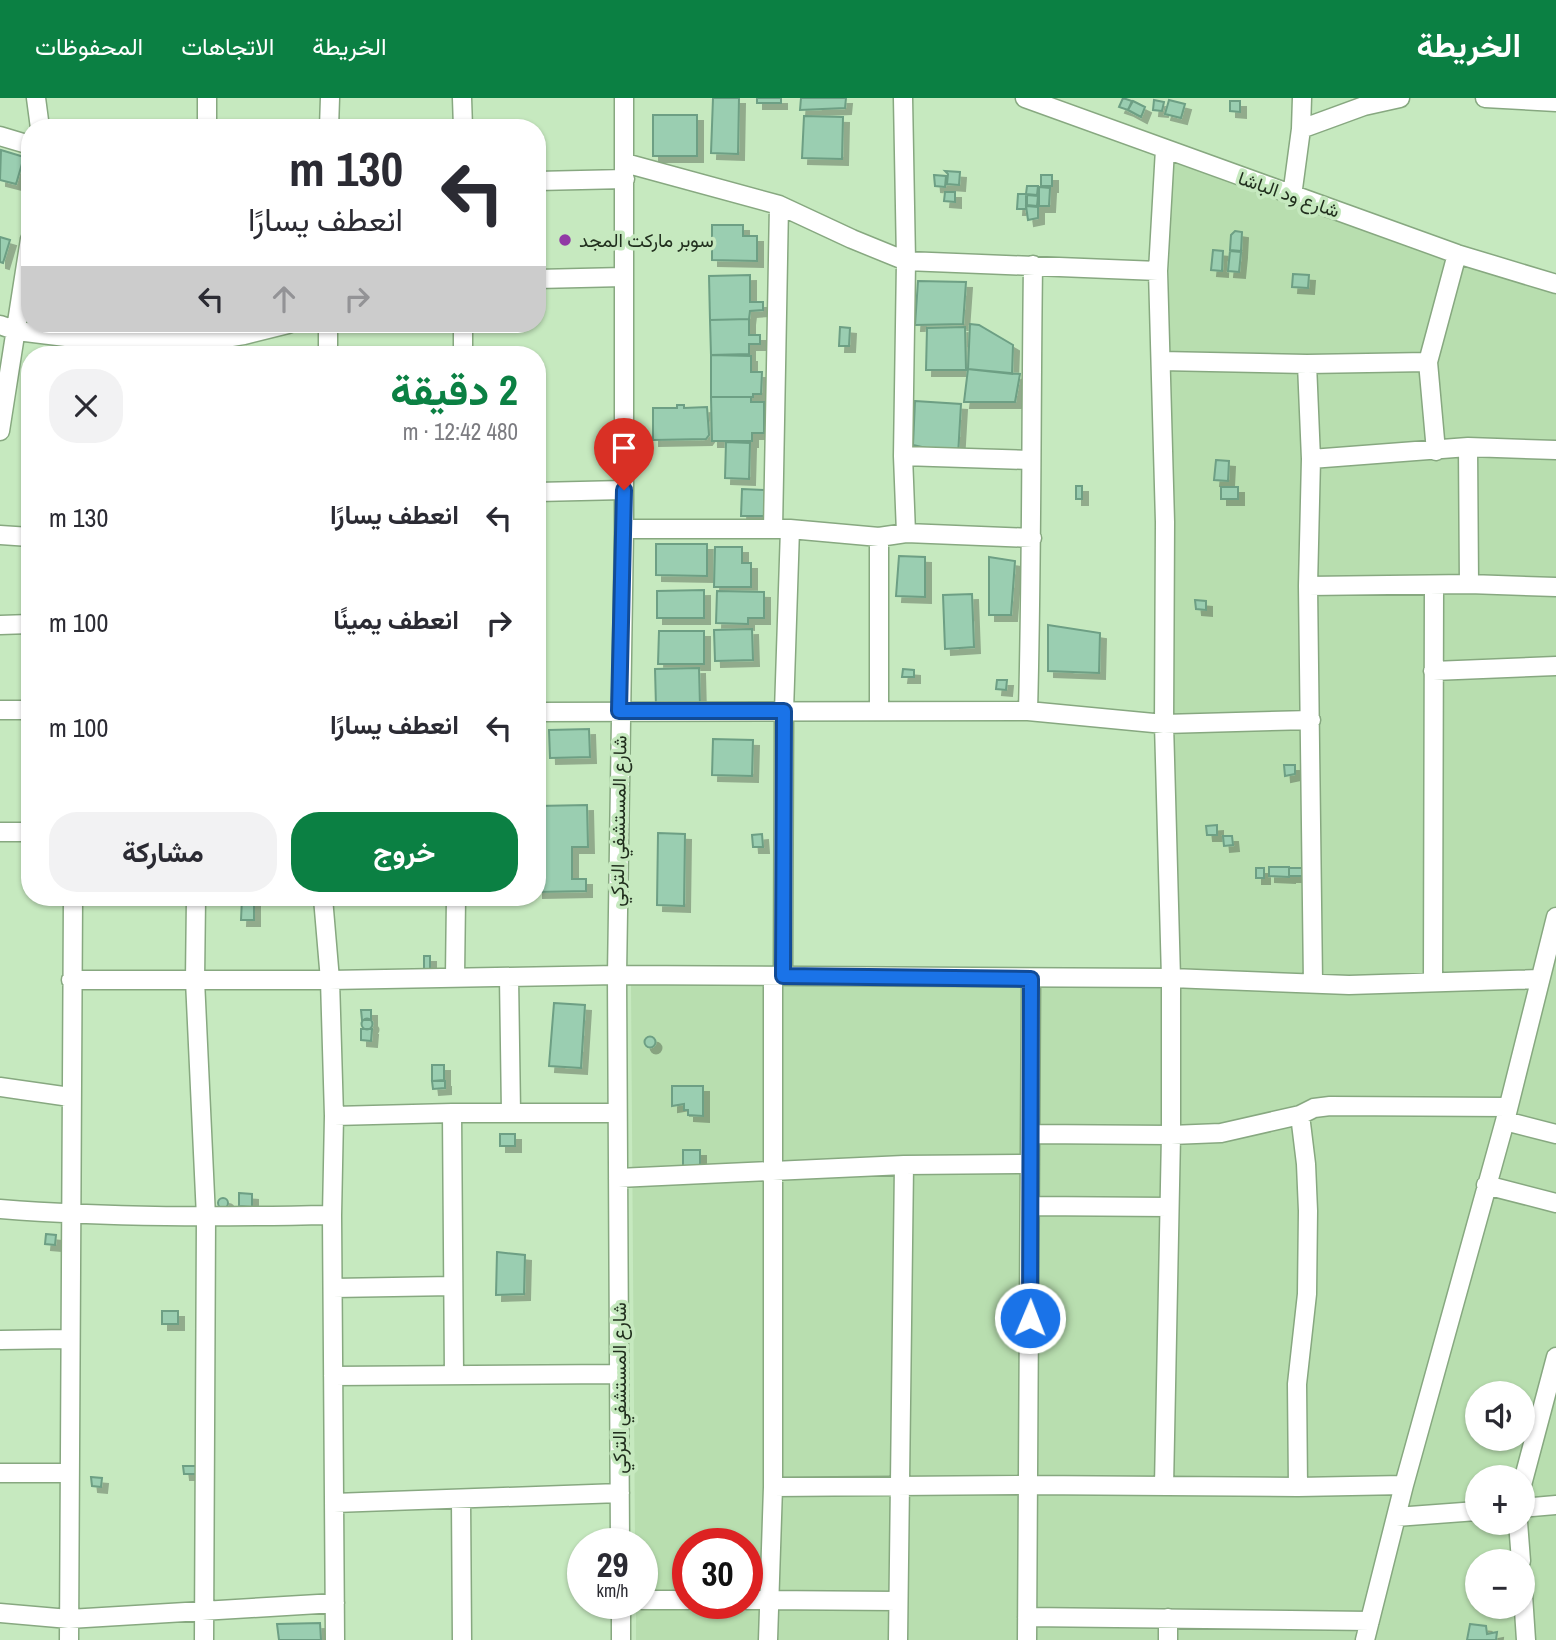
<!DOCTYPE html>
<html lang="ar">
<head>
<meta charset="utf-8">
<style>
  body { margin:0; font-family:"Archivo Narrow",Vazirmatn,sans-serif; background:#f2f2f3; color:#2b2b33; direction:rtl; height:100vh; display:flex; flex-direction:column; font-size:26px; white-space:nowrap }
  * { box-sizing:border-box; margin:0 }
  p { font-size:23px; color:#7c7c81 }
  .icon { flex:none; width:38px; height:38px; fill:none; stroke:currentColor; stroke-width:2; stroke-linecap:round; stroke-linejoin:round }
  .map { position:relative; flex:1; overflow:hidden; direction:ltr }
  .sheet { position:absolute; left:21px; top:248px; width:525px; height:560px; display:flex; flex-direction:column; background:#fff; border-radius:28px; box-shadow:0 2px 5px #0004; direction:rtl }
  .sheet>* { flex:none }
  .banner { position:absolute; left:21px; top:21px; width:525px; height:214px; border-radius:28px; box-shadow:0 2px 5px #0004; direction:rtl; background:#fff; color:#2b2b33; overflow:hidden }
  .buttons { position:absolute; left:1465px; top:1283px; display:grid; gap:14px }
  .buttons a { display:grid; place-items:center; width:70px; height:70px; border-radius:50%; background:#fff; box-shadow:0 2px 5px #0004; font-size:35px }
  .speed { position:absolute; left:567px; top:1430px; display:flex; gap:14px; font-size:35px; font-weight:700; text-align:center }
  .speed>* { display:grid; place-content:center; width:91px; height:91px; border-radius:50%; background:#fff; box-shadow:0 2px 5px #0004; line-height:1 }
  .speed small { font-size:18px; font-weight:400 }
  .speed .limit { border:10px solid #d22; background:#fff; color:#111 }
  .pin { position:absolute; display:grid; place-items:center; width:60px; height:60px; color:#fff; margin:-72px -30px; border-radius:50% 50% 50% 0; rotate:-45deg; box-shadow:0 0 7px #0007 }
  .pin .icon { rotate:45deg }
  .me { position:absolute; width:77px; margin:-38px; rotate:1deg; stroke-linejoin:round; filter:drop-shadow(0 0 5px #0008) }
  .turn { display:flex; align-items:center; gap:24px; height:147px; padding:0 28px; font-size:32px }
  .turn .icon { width:91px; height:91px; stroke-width:2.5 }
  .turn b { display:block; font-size:49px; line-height:60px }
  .lanes { display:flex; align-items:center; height:66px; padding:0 28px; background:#0003; justify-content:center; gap:35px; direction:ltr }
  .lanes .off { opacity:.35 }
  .round { display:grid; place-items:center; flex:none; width:74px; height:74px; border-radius:28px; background:#f2f2f3 }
  .headline { display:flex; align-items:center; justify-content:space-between; height:119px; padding:0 28px }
  h1 { font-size:42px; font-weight:700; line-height:52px; color:#0b8043 }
  .cta { display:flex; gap:14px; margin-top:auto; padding:14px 28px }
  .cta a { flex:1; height:80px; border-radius:28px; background:#0b8043; color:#fff; font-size:28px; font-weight:700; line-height:80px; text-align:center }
  .cta a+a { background:#f2f2f3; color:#2b2b33 }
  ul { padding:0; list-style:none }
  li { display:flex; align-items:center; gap:21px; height:105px; padding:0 28px }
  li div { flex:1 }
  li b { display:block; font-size:26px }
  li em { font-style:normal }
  header { display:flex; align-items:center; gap:42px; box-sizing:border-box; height:98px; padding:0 35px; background:#0b8043; color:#fff }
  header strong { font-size:33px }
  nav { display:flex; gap:38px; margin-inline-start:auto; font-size:24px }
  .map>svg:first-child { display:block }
  .built { fill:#b8deaf; fill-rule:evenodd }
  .building { fill:#9aceb1; stroke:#6d9f84; stroke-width:2; filter:url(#shadow) }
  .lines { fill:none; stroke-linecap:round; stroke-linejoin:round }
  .minor-casing { stroke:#87a880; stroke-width:21 }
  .minor { stroke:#fff; stroke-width:18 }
  .route-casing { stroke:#114b97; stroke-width:18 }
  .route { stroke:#1a73e8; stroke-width:12 }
  .poi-dot { fill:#9139a5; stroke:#c6e9bf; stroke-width:2.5 }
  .labels { text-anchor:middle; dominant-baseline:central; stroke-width:7; stroke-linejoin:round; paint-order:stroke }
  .street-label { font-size:19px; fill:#212f1e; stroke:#c6e9bf }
  .poi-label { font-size:19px; fill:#212f1e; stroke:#c6e9bf; text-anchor:start }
</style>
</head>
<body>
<header>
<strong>الخريطة</strong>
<nav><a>الخريطة</a><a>الاتجاهات</a><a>المحفوظات</a></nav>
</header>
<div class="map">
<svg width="1556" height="1542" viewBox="0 0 1556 1542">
  <defs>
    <filter id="shadow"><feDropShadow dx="6" dy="6" stdDeviation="0" flood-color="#0004"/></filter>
  </defs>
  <rect width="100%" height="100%" fill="#c6e9bf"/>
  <!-- built -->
  <path class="built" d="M1171,64L1556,188V1542H636V1505H642V1446L635,1445L631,887L1133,870L1167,871L1163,542ZM1477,1295H1522V1340H1477ZM1477,1379H1522V1424H1477ZM688,1446H747V1505H688ZM1477,1463H1522V1508H1477Z"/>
  <!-- building -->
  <path class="building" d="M713,0H739L738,56L711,55Z
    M757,0H781V5H757Z
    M801,0H846L845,10L800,12Z
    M1123,0L1132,3L1128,12L1119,9Z
    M1154,2L1164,4L1162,13L1153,12Z
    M1169,2L1185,6L1181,20L1165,16Z
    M1133,3L1145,9L1141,19L1128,12Z
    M1230,3H1240V14L1230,13Z
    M653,17H697V58H653Z
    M804,18L843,19L842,61L802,60Z
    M1,52L24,59L16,86L0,82Z
    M945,73L960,74L959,87L947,86L948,76Z
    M934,77L946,78L945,89L935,88Z
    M1041,77H1052V88H1041Z
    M1027,88H1038L1037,97L1026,96Z
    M1039,89L1050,90L1049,108H1039Z
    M945,94H955V104L944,103Z
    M1018,96H1026V111H1017Z
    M1027,97L1038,98L1037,108L1027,107Z
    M1026,108L1038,109V120L1028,122Z
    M712,127H743V138H757V163L712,162Z
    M1235,133L1242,134L1241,153L1230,152L1231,137Z
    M0,139L10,142L3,165L0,164Z
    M1213,152L1223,153L1222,173L1211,172Z
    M1230,153L1241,154L1239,174L1228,173Z
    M1293,176L1309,177L1308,190L1292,189Z
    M750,177V204H763V212L750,213L749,221L710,222L709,178Z
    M918,183L966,184L963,226L915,227Z
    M749,221V237H760V246H749V256L711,257L710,222Z
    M75,226H103V235H76Z
    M220,226H266V229L220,230Z
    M970,226L979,227L1013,247L1012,276L968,271Z
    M840,229L850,230L849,248H839Z
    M965,229L966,272H926L927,230Z
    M191,253V257H161V254Z
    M711,257L751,258V274H762L761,296H753V299H711Z
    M968,271L1020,276L1015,304H964Z
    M711,299H751V304H764V335H752V343H712Z
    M915,303L961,306L958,357L913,347Z
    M677,307H684V310L707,309L709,337L706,341L653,342V310H677Z
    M726,344L750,345L749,381L725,380Z
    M1216,362L1229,363L1228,383L1214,382Z
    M1076,388H1082V401H1076Z
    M1221,389H1238V401H1221Z
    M742,391L765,392L764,418H741Z
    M656,446H707V478L656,477Z
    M715,449H742V465H751V489H714Z
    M899,458L925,459V499L896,498Z
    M989,459L1015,463L1011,517H989Z
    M704,492V520H657V493Z
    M717,493L764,494V520H748V526L716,525Z
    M972,496L974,549L945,551L943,497Z
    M1195,502L1206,503V512L1196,511Z
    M1048,527L1100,535L1099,575L1048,573Z
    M752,531L753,562L715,563L714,532Z
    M659,533H704V566H658Z
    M699,570L700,608L656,609L655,571Z
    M903,571L914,572V579H902Z
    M997,582H1007L1006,592L996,591Z
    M589,631L590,659L550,660L549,632Z
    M713,641L753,642L752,678L712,677Z
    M1284,667H1295V676L1285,678Z
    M587,707L588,749H572V781H586V793L537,794V708Z
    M1217,727V737H1207L1206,728Z
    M658,735L685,736L684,808L657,807Z
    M762,736L763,749H753L752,737Z
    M1223,738H1232L1233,747L1224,748Z
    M1269,769H1289V779L1269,778Z
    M1256,770H1264V780H1256Z
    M1289,770H1302L1303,778H1289Z
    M242,800H256L254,801V822H241Z
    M424,858H430V871L427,872L424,870Z
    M554,905L585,907L581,970L549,968Z
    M361,912H371V922H362Z
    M361.5 926a5.5 5.5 0 1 1 11 0a5.5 5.5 0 1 1-11 0Z
    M361,931H372L371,943L361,942Z
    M644.5 944a5.5 5.5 0 1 1 11 0a5.5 5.5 0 1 1-11 0Z
    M432,967H444V982L432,983Z
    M432,983H445V990L433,991Z
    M672,988H703V1018L688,1017V1012H684V1006L672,1008Z
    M500,1036H515V1048H500Z
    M683,1052H700V1068H683Z
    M239,1095L252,1096V1109L239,1108Z
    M218 1105a5 5 0 1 1 10 0a5 5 0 1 1-10 0Z
    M46,1136L56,1137L55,1147L45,1146Z
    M497,1154L525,1157L524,1196L496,1197Z
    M162,1213H178V1226H162Z
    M183,1368H198V1376H184Z
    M91,1379L102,1380L101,1389L92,1388Z
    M320,1525L321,1542H279L277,1526Z
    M1470,1526L1486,1528L1487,1536L1497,1534L1496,1542H1467Z"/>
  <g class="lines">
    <defs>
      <path id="minor" d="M36,0L40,30
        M462,0L463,30
        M903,0L906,163L903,358L906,435
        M1025,0L1457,156L1556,186
        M1485,0L1556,4
        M207,30V0
        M329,30L330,0
        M1301,31L1364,8L1400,0
        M0,38L30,47
        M625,65L779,107L852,141L906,163L1158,173
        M537,83L625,81
        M1292,98L1301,31L1302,0
        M537,181L624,179
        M328,226V257
        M0,227L17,233L74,240L206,243L244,237L288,226
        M205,257L206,226
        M463,257V226
        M1161,263L1307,266L1428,264
        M1307,266L1311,361L1308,488L1313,885
        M0,333L30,141
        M1468,349L1469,486
        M1436,353L1428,264L1457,156
        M903,358L1030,362
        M1311,361L1468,349L1556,352
        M537,394L624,392
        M624,431H790L879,439L906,435L1032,440
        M773,431L779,107
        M0,437L30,439
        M879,439V613
        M1308,488L1469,486L1556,489
        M0,527L30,526
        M1433,573L1556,568
        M0,612H30
        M1028,613C1032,464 1031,316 1033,167
        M537,614L1028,613L1164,626L1311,622
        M0,734H30
        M196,800L195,882L206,1119L204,1542
        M323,800L330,882L334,1018L332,1117L335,1542
        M455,878L456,800
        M783,878L784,613L790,431
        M509,879L511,1014
        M71,882H330L617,877L1171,880L1349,887L1540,881
        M1433,883L1434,487
        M0,989L70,999
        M452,1015H616
        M334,1018L452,1015L454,1277
        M1505,1023L1556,1036
        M1030,1036L1171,1037L1221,1035L1300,1017L1314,1010L1330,1008L1508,1009
        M618,1080L904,1067L1030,1066
        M1486,1087L1556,1105
        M1031,1108L1169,1109
        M0,1111C111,1120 221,1119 332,1117
        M333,1190L453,1188
        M0,1242L69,1241
        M333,1278L618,1276
        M0,1375H69
        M1522,1387L1556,1259
        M1164,1388L1171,1037V880L1164,626L1165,424L1158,173L1165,51
        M773,1389L1029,1387L1298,1389L1404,1387
        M1298,1389L1297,1286L1307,1196L1308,1113L1306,1066L1300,1017
        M461,1401L462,1542
        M334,1405L620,1395
        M1522,1410L1556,1407
        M1396,1419L1477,1413
        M1518,1424L1521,1463
        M620,1446L617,877L624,431V0
        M1522,1482L1526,1542
        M642,1502H688
        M747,1502L898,1503
        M621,1505V1542
        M0,1515L69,1521L335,1505
        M1027,1519L1370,1523
        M1168,1520V1542
        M69,1542L73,800
        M768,1542L773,1389V878
        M898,1542L904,1067
        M1027,1542L1031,881
        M1365,1542L1404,1387L1505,1023L1556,819"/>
    </defs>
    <!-- minor casing -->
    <use href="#minor" class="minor-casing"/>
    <!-- minor -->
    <use href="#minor" class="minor"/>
  </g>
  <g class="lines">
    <defs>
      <path id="route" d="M624,392L619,613H784L783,878L1031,881L1030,1220"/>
    </defs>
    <!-- route casing -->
    <use href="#route" class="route-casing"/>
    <!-- route -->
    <use href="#route" class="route"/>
  </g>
  <!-- markers -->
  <circle class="poi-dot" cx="565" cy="142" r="7"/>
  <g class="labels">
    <!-- street labels -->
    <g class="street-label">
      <text transform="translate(1289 96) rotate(19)">شارع ود الباشا</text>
      <text transform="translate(618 723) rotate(-89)">شارع المستشفي التركي</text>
      <text transform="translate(619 1290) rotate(-90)">شارع المستشفي التركي</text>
    </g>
    <!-- poi labels -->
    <g class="poi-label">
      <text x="579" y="142">سوبر ماركت المجد</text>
    </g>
  </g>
</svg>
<div class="buttons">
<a><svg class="icon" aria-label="sound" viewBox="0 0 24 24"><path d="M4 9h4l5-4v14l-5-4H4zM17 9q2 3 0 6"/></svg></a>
<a>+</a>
<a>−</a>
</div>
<div class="speed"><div>29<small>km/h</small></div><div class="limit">30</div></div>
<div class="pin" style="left:624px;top:392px;background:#d93025"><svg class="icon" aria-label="arrive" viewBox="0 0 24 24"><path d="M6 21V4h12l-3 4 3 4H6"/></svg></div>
<svg class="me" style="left:1030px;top:1220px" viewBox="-20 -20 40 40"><circle r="17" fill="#1a73e8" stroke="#fff" stroke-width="3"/><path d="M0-11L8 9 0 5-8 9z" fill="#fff"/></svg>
<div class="banner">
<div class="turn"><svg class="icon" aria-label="left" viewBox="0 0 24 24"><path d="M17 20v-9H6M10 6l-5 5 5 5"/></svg><div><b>130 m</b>انعطف يسارًا</div></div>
<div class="lanes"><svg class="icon" aria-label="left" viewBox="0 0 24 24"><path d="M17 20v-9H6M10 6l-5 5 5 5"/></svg><svg class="icon off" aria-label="ahead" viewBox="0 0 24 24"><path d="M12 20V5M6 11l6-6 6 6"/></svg><svg class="icon off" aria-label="right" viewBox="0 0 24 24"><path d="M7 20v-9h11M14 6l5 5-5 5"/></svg></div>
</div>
<section class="sheet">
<div class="headline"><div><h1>2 دقيقة</h1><p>480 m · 12:42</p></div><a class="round"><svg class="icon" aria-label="close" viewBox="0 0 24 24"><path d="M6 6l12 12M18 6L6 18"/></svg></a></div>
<ul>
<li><svg class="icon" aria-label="left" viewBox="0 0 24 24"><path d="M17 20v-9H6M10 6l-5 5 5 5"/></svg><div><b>انعطف يسارًا</b></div><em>130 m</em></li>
<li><svg class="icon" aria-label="right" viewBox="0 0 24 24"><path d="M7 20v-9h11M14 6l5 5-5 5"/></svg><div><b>انعطف يمينًا</b></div><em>100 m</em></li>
<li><svg class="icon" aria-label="left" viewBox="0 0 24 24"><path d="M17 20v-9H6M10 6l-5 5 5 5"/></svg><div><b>انعطف يسارًا</b></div><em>100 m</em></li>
</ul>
<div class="cta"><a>خروج</a><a>مشاركة</a></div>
</section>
</div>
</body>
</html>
